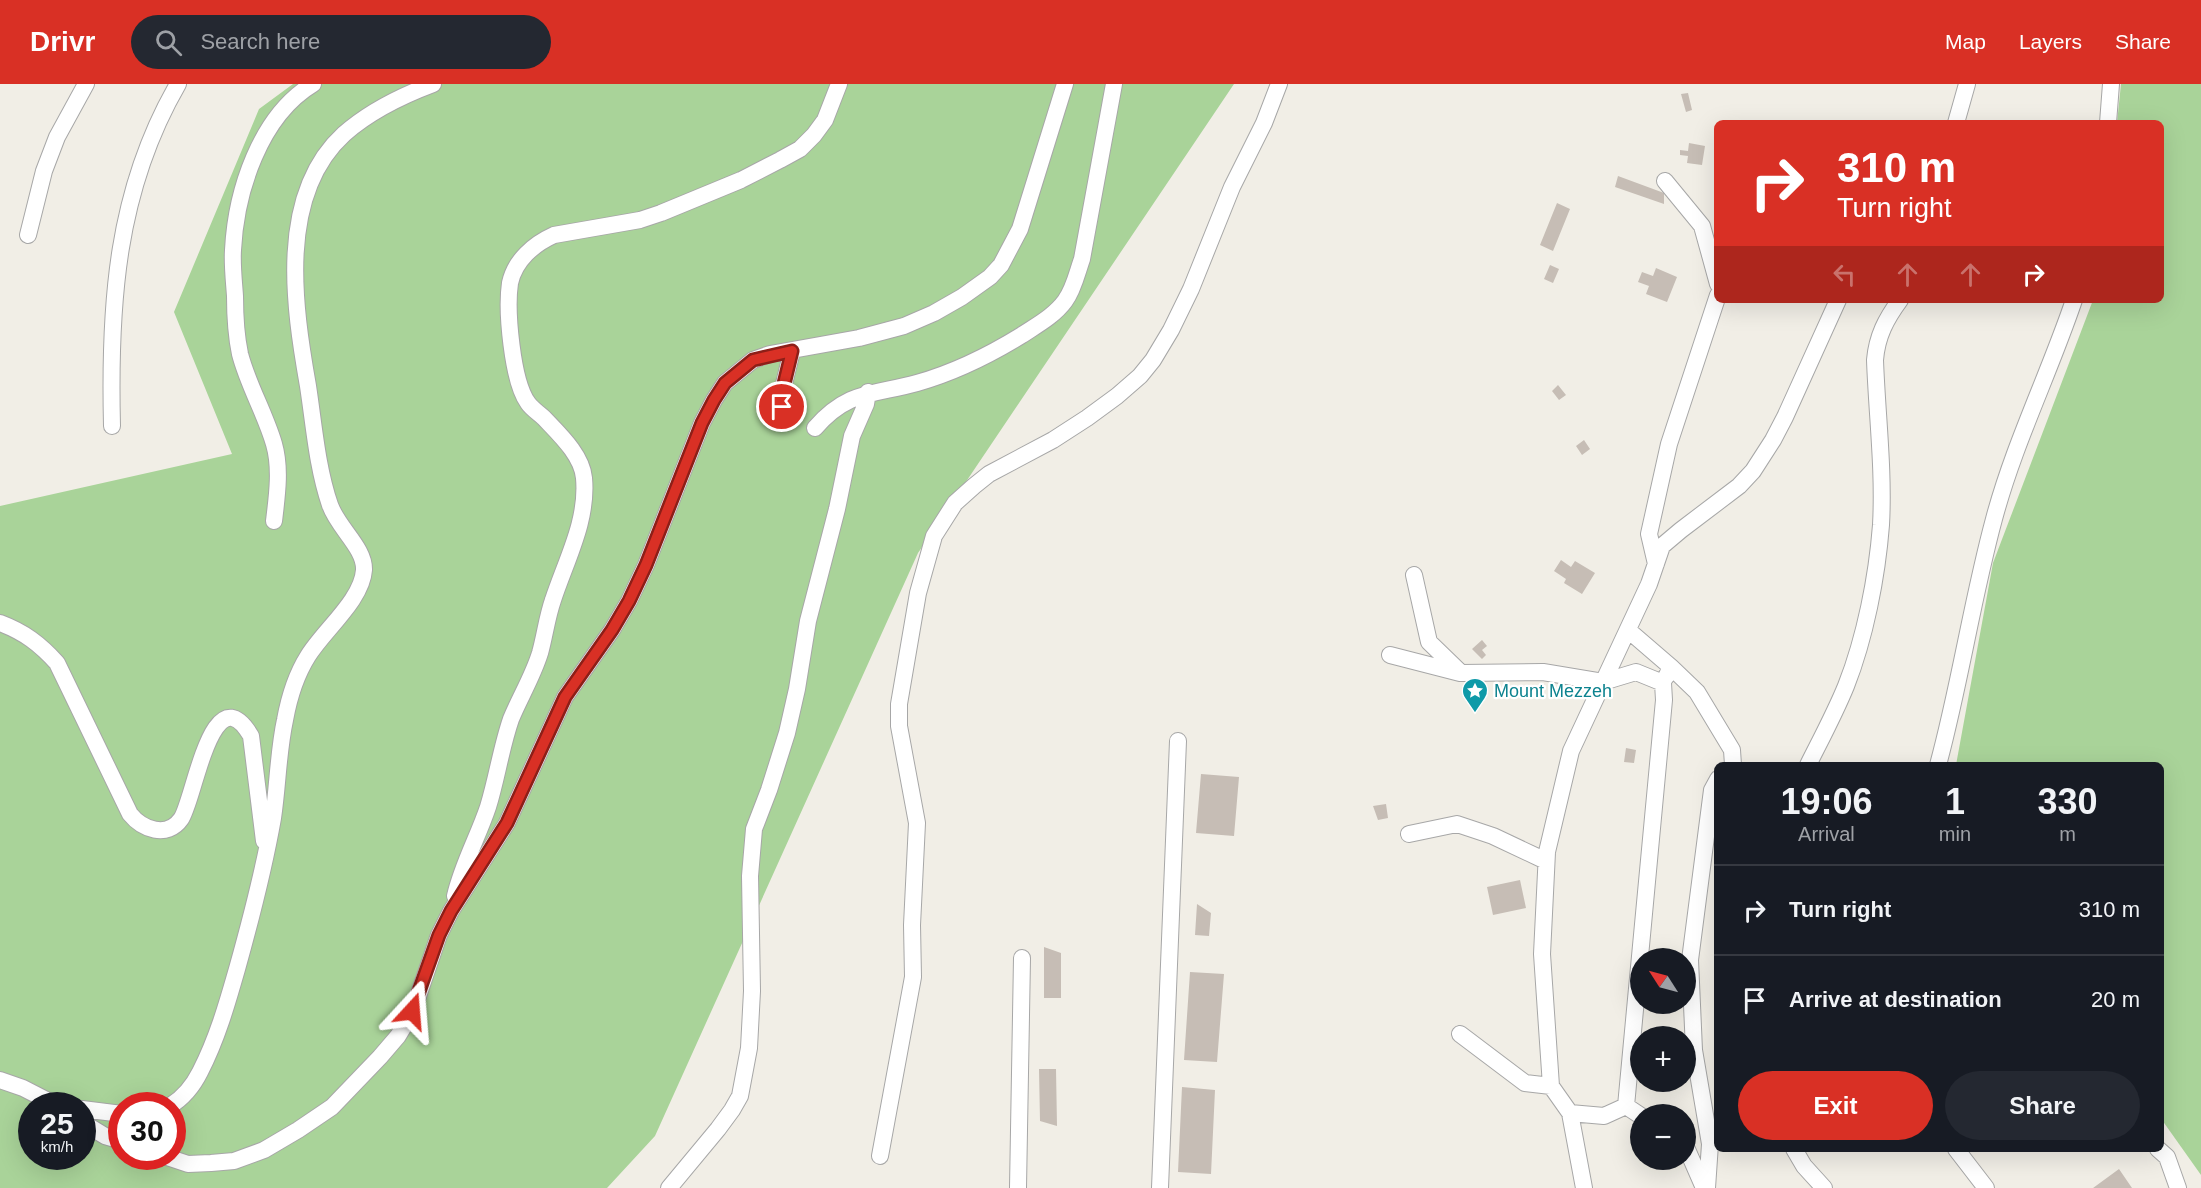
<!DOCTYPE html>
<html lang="en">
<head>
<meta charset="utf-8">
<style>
  body { margin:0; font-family:Arial,sans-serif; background:#242831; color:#f1f3f6; height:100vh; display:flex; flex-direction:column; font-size:22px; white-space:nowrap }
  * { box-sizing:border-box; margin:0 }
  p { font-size:20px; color:#9ea1a6 }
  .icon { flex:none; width:33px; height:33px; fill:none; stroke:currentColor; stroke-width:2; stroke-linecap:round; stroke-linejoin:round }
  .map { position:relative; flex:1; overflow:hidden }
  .details { position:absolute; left:1714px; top:678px; width:450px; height:390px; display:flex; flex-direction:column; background:#171b24; border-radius:9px; box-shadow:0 6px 24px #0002 }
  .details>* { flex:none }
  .hud { position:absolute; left:1714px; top:36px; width:450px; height:183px; border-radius:9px; box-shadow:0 6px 24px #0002; background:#d93025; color:#fff; overflow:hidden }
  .needle { width:39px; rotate:306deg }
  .buttons { position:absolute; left:1630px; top:864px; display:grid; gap:12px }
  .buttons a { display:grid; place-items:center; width:66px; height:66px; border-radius:50%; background:#171b24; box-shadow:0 6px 24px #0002; font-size:30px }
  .speed { position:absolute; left:18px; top:1008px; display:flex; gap:12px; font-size:30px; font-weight:700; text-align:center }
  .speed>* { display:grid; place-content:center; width:78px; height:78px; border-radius:50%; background:#171b24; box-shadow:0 6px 24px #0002; line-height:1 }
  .speed small { font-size:15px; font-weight:400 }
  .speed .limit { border:9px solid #d22; background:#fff; color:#111 }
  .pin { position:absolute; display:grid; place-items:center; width:51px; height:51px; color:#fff; margin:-26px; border:3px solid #fff; border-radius:50%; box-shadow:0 2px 6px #0007 }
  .me { position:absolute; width:66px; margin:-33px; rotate:19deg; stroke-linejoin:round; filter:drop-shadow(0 0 4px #0008) }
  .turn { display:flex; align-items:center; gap:21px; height:126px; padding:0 24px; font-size:27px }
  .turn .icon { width:78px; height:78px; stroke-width:2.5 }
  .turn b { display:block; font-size:42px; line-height:51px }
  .lanes { display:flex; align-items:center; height:57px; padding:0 24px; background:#0003; justify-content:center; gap:30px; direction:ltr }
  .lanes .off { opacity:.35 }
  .eta { display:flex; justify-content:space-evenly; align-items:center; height:102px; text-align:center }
  .eta b { font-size:36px; font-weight:800; line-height:42px }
  .action { display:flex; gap:12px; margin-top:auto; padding:12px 24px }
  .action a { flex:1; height:69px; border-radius:36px; background:#d93025; color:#fff; font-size:24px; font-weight:800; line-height:69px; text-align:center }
  .action a+a { background:#242831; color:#f1f3f6 }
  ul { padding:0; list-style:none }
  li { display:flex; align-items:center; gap:18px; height:90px; padding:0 24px; border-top:2px solid #363941 }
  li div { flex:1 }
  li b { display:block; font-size:22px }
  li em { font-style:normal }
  header { display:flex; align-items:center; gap:36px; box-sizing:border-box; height:84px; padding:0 30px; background:#d93025; color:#fff }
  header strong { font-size:28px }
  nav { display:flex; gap:33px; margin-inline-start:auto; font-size:21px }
  .search { width:420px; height:54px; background:#242831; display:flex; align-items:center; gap:15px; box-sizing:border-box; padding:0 21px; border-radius:33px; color:#9ea1a6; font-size:22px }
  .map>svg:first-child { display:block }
  .forest { fill:#a9d399; fill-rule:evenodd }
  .building { fill:#c6bdb5 }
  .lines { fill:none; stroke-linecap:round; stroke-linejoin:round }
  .street-casing { stroke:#a7a7a7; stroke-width:18 }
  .street { stroke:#fff; stroke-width:16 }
  .route-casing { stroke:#8d1f18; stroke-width:15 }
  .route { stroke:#d93025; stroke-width:10 }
  .labels { text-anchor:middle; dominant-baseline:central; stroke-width:4.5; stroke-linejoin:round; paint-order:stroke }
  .culture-label { font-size:18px; fill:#0d838f; stroke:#fff; text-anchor:start }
</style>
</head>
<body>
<header>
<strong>Drivr</strong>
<div class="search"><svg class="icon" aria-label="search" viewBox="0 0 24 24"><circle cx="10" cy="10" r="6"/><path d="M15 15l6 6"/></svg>Search here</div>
<nav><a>Map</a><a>Layers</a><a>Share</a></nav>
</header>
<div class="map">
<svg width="2201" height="1104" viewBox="0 0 2201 1104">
  <rect width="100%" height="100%" fill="#f1eee6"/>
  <!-- forest -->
  <path class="forest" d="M293,0H1234L918,469L655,1052L607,1104H0V422L232,370L174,228L259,25ZM32,1022H82V1072H32ZM122,1022H172V1072H122Z
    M2121,0H2201V1091L2162,1036V681H1956L1993,479L2093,216H2162V39H2117Z"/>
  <!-- building -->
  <path class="building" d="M1688,9L1692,26L1686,28L1681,10Z
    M1689,59L1705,62L1702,81L1687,79L1688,72L1680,71V66L1688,67Z
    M1618,92L1664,109V120L1615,103Z
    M1557,119L1570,125L1553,167L1540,161Z
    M1550,181L1559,185L1553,199L1544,195Z
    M1656,184L1677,193L1667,218L1646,210L1649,202L1638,198L1642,188L1653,192Z
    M1558,301L1566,311L1559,316L1552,307Z
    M1584,356L1590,365L1582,371L1576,362Z
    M1561,476L1571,483L1575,477L1595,489L1582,510L1564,499L1566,495L1554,487Z
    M1482,556L1487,562L1482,566L1486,571L1482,575L1472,565Z
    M1626,664L1636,666L1634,679L1624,678Z
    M1201,690L1239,693L1234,752L1196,749Z
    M1386,720L1388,734L1378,736L1373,722Z
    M1520,796L1526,824L1493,831L1487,803Z
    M1197,820L1211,829L1209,852L1195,851Z
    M1044,863L1061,869V914H1044Z
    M1190,888L1224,890L1217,978L1184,976Z
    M1039,985H1056L1057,1042L1040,1037Z
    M1182,1003L1215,1006L1211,1090L1178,1088Z
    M2119,1085L2132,1104H2093Z"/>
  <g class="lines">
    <defs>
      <path id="street" d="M1956,39L1967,0
        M2108,39L2111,0
        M1665,97L1702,142L1718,200
        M28,151L44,87L57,53L86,0
        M782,323L783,304L792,267
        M112,342C109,221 116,107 178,0
        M815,344C848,306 873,311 917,299C956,288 988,272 1022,251C1037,241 1054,232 1065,217C1074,205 1077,189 1082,175L1114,0
        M274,437C277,412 281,384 274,360C265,329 248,301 240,270C236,251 235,231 235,212C234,197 232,181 233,166C236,107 260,32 313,0
        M1656,480L1649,450L1669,360L1718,211
        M1414,491L1429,558L1461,589L1543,588L1603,598L1636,588L1663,599L1664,616L1626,1022L1604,1032L1570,1029L1551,1002L1542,870L1547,768L1571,667L1649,500L1662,462L1681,446L1739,402L1753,387L1773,356L1785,333L1838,216
        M0,539C24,548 40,560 57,579L130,730C142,745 167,755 181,735C194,718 212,586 251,652L264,757
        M1628,546L1671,583L1666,593
        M1390,571L1460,589
        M1671,583L1697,608L1732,666L1733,681
        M1808,681C1821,655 1835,629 1846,602C1865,554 1877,493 1881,441C1884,386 1877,331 1875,276C1877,252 1886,235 1900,216
        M1938,681C1960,600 1972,516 1994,435C2014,360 2049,290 2074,216
        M1409,750L1457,740L1493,752L1546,777
        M455,812C462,781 478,753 488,723C497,694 501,664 511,635C520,613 533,592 540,569C545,551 547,533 553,516C566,476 588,437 584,394C582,371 559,350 544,334C539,329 532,325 528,319C512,297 506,226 510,199C515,176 534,160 554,151L640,136L661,129L741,96L780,76L800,65L814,51L825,36L839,0
        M1460,950L1525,999L1551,1002
        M0,996L23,1004L58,1022
        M170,1022C183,1014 193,1002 200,988C217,955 227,920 237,885C251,835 264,785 273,734C278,701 278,668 285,636C289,614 296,591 308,572C324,546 362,516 364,486C365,464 338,444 330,421C317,383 314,341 308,302C294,223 277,111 344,50C370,27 401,12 433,0
        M1626,1022L1641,1032
        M82,1025L122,1030
        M1570,1029L1584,1104
        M82,1038L105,1052L122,1057
        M1686,1063L1704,1104
        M1794,1065L1804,1082L1824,1104
        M1956,1065L1986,1104
        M2158,1065L2167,1073L2178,1104
        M164,1072L188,1080L211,1079L234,1077L264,1066L298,1046L332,1023L380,973L398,952L413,927L439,851L451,827L507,739L565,613L612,546L629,517L646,481L702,339L714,316L725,299L753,276L770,270L859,254L904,242L934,229L962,213L990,193L1001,181L1020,145L1065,0
        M880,1072L913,893L912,841L917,739L899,642V620L918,509L934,452L955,419L974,402L989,390L1053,356L1087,334L1117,312L1140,292L1153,276L1171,246L1191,205L1232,103L1264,39L1279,0
        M669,1104L718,1045L732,1026L740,1012L749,964L752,907L750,792L754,745L769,706L787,649L797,605L808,537L837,425L852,352L866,320L868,308
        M1018,1104L1022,874
        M1160,1104L1178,657
        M1707,1104L1710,1060L1694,966L1690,876L1712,706L1718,695"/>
    </defs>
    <!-- street casing -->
    <use href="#street" class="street-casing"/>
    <!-- street -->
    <use href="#street" class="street"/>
  </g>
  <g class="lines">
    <defs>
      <path id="route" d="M412,927L439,851L451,827L507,739L565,613L612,546L629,517L646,481L702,339L714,316L725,299L753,276L792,267L783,304L782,323"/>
    </defs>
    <!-- route casing -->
    <use href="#route" class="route-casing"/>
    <!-- route -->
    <use href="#route" class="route"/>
  </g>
  <!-- icons -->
  <defs>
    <symbol id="sight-pin" viewBox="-11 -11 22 30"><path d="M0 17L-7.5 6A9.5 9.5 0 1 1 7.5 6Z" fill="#0f9aa8" stroke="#fff"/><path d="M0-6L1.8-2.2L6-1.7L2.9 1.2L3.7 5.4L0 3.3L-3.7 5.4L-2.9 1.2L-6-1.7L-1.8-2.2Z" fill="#fff"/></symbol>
  </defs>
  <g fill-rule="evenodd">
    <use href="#sight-pin" x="1460" y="592" width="30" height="40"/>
  </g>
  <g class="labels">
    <!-- culture labels -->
    <g class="culture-label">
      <text x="1494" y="607">Mount Mezzeh</text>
    </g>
  </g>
</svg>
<div class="buttons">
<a><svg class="needle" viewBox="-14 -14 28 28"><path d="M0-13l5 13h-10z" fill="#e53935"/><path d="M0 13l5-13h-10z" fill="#9ea1a6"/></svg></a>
<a>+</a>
<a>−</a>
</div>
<div class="speed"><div>25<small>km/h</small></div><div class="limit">30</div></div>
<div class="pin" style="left:782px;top:323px;background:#d93025"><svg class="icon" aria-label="arrive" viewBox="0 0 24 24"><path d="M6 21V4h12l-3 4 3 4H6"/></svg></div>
<svg class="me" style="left:412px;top:927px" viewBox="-20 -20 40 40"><path d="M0-17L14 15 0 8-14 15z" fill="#d93025" stroke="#fff" stroke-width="4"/></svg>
<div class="hud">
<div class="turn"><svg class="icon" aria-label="right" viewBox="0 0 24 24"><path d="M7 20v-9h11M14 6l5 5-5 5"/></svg><div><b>310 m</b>Turn right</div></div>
<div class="lanes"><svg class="icon off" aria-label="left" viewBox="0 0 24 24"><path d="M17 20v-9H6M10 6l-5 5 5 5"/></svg><svg class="icon off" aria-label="ahead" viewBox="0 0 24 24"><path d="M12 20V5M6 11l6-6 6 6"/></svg><svg class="icon off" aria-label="ahead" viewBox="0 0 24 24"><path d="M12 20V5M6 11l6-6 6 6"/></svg><svg class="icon" aria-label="right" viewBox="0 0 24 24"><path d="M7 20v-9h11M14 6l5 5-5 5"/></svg></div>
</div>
<section class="details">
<div class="eta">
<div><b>19:06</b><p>Arrival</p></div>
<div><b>1</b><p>min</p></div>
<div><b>330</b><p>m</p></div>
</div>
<ul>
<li><svg class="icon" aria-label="right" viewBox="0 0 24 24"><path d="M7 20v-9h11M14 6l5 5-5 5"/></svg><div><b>Turn right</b></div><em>310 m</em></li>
<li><svg class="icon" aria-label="arrive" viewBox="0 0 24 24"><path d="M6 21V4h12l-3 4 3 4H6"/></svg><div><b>Arrive at destination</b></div><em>20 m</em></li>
</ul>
<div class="action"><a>Exit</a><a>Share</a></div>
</section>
</div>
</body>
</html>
